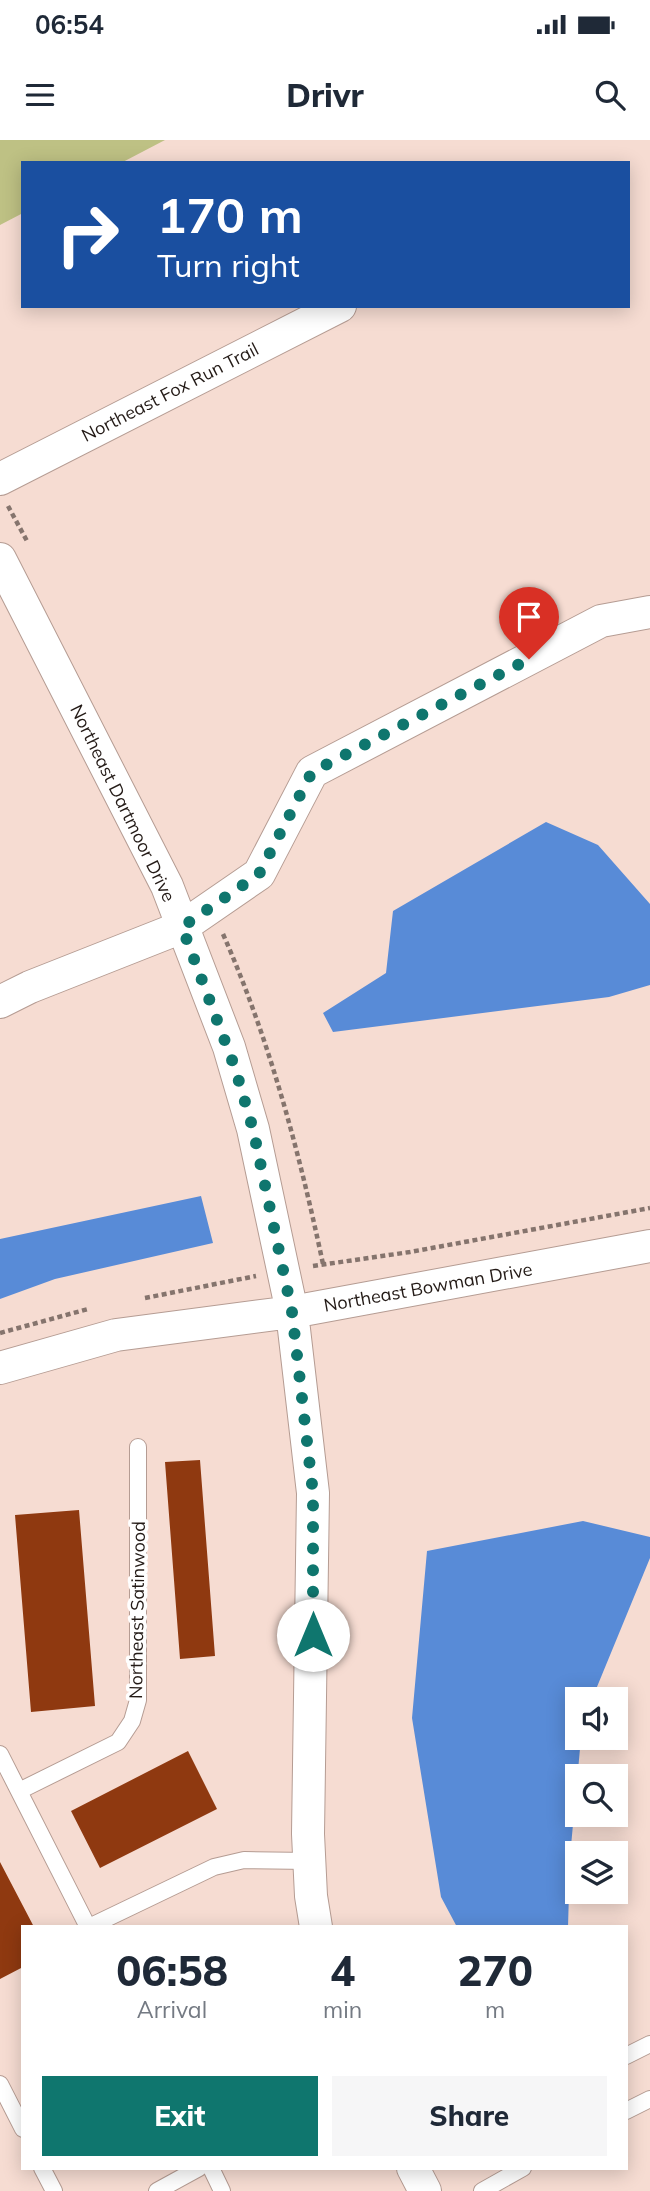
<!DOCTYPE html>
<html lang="en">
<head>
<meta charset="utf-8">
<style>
  body { margin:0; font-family:Mulish,sans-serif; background:#f6f6f7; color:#1f2937; height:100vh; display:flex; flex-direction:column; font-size:26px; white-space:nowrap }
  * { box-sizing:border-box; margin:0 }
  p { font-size:23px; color:#747a83 }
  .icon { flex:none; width:38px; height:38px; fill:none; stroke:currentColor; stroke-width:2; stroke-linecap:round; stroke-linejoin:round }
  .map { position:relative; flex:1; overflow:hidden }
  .details { position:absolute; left:21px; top:1785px; width:607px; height:245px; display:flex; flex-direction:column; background:#fff; border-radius:0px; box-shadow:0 4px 18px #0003 }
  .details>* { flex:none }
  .hud { position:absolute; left:21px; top:21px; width:609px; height:147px; border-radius:0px; box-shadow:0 4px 18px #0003; background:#1a4fa0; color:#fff; overflow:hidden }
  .tools { position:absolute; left:565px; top:1547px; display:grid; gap:14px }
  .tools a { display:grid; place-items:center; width:63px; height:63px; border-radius:0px; background:#fff; box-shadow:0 4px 18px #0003; font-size:35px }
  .pin { position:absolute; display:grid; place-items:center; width:60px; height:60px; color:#fff; margin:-72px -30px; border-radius:50% 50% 50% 0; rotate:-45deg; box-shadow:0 0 7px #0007 }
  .pin .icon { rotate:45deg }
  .me { position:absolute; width:77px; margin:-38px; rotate:0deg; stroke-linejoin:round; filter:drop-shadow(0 0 5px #0008) }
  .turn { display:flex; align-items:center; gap:24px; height:147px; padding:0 21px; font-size:32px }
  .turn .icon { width:91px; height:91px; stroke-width:2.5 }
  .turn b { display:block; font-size:49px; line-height:60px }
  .eta { display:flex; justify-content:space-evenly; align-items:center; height:119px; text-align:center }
  .eta b { font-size:42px; font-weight:800; line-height:49px }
  .cta { display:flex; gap:14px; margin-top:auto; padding:14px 21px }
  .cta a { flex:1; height:80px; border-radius:0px; background:#0f766e; color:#fff; font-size:28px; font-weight:800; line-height:80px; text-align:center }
  .cta a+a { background:#f6f6f7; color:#1f2937 }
  .status { display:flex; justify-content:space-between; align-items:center; height:49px; padding:0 35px; background:#fff; direction:ltr }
  .status svg { height:19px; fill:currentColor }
  header { display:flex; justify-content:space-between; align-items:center; height:91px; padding:0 21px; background:#fff; font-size:32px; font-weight:800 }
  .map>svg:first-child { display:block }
  .green { fill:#bec184 }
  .water { fill:#588bd7 }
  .building { fill:#8f3910 }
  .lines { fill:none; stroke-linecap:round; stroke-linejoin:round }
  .lane-casing { stroke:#b59c93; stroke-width:18 }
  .street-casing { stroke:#b59c93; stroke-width:34 }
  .path { stroke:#85746d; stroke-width:4.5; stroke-dasharray:5 3.5; stroke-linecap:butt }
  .lane { stroke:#fff; stroke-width:16 }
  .street { stroke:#fff; stroke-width:32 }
  .route { stroke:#0f766e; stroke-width:12; stroke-dasharray:0 21.6 }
  .labels { text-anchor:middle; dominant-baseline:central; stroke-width:7; stroke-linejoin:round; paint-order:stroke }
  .street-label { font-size:18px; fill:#231a16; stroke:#fff }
</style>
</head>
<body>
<div class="status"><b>06:54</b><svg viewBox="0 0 49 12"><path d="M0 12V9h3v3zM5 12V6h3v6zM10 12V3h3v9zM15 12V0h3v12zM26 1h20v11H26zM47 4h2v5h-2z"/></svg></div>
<header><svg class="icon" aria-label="menu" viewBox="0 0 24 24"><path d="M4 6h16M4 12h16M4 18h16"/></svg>Drivr<svg class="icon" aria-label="search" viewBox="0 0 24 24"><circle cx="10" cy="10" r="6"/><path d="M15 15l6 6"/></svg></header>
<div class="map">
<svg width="650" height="2051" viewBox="0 0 650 2051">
  <rect width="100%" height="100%" fill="#f6dcd2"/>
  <!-- green -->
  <path class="green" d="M0,0H165L121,23H23V73L0,85Z"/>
  <!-- water -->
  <path class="water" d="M546,682L598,705L650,764V845L609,857L333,892L323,873L386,833L393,771Z
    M201,1056L213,1103L55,1139L0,1159V1099Z
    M583,1381L650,1397V1418L592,1559H578V1598H581L570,1717L568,1787H457L441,1757L412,1578L427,1411Z"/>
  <!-- building -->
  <path class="building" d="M200,1320L215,1516L180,1519L165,1322Z
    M79,1370L95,1566L31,1572L15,1375Z
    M188,1611L217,1669L100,1728L71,1671Z
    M0,1722L34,1787H23V1827L0,1839Z"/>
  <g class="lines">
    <defs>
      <path id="lane" d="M0,1614L88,1787
        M19,1651L118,1602L132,1581L138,1560V1307
        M89,1787L214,1727L244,1720L309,1721
        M626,1916L650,1904
        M0,1944L23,1989
        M626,1971L650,1959
        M42,2028L54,2051
        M211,2028L222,2051
        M157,2051L199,2028
        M482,2051L523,2028"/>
      <path id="street" d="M0,339L340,166
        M0,419L167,746L229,907L253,989L292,1172L313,1353L308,1694L311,1756L316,1787
        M0,862L30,847L182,787L259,734L312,632L601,481L650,472
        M0,1228L116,1195L292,1172L650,1106
        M413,2028L425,2051"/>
    </defs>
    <!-- lane casing -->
    <use href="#lane" class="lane-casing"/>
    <!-- street casing -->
    <use href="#street" class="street-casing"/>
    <!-- path -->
    <path class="path" d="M8,366L27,401
      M223,794C270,901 299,1011 323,1124
      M313,1126L410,1112L650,1068
      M145,1158L256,1136
      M0,1193L88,1169"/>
    <!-- lane -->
    <use href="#lane" class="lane"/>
    <!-- street -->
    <use href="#street" class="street"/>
  </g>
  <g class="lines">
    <!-- route -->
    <path class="route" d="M313,1495V1353L292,1172L253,989L235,928L182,787L259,734L312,632L529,519"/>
  </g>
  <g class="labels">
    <!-- street labels -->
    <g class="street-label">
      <text transform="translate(170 252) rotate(-27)">Northeast Fox Run Trail</text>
      <text transform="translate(123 663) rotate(64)">Northeast Dartmoor Drive</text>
      <text transform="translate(428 1147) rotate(-10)">Northeast Bowman Drive</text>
      <text transform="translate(137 1470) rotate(-89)">Northeast Satinwood</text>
    </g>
  </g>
</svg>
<div class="tools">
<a><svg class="icon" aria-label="sound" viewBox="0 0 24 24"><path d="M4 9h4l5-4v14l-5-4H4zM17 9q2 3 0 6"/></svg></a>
<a><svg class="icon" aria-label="search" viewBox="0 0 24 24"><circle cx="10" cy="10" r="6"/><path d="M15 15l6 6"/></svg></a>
<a><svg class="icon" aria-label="layers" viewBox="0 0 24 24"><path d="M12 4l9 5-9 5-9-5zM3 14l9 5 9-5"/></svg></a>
</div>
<div class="pin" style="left:529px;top:519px;background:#d93025"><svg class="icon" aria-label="arrive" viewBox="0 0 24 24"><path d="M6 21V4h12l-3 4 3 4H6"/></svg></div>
<svg class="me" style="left:313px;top:1495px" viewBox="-20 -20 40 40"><circle r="19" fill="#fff"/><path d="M0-13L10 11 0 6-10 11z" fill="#0f766e"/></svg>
<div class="hud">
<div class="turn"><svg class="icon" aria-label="right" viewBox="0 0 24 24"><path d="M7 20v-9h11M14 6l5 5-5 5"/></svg><div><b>170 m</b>Turn right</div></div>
</div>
<section class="details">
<div class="eta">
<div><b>06:58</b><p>Arrival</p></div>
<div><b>4</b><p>min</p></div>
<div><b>270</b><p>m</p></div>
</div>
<div class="cta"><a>Exit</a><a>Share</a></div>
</section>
</div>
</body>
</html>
